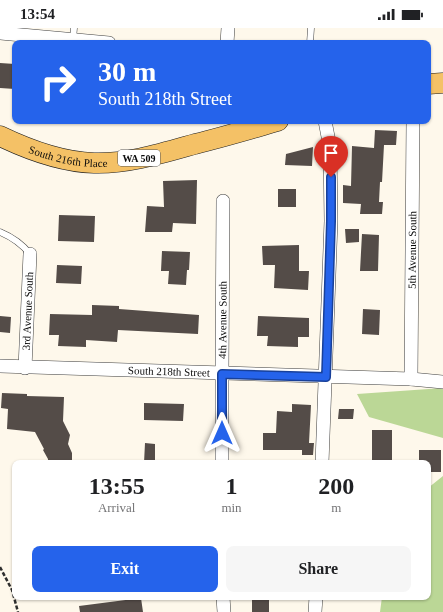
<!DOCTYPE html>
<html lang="en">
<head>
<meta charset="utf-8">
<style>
  body { margin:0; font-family:Georgia,serif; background:#f6f6f6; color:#202124; height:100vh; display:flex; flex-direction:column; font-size:15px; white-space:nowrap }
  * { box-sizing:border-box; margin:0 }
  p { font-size:13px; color:#757577 }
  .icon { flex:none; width:22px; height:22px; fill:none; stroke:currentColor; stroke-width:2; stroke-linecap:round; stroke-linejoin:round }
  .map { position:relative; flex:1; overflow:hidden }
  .details { position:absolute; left:12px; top:432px; width:419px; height:140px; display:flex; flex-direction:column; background:#fff; border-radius:8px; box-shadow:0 1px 3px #0004 }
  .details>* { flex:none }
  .banner { position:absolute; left:12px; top:12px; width:419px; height:84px; border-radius:8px; box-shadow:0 1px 3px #0004; background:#2563eb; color:#fff; overflow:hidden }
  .pin { position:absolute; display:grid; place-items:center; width:34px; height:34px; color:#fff; margin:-41px -17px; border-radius:50% 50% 50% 0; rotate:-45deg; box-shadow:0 0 4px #0007 }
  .pin .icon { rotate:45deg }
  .me { position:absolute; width:44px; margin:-22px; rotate:0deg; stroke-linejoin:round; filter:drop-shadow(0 0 3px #0008) }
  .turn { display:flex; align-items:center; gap:14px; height:84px; padding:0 20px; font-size:18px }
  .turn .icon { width:52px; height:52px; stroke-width:2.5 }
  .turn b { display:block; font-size:28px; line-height:34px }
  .eta { display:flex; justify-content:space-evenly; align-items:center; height:68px; text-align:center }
  .eta b { font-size:24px; font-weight:700; line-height:28px }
  .primary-button { display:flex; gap:8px; margin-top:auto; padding:8px 20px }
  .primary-button a { flex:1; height:46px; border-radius:8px; background:#2563eb; color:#fff; font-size:16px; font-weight:700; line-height:46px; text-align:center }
  .primary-button a+a { background:#f6f6f6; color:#202124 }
  .status { display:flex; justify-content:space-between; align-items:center; height:28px; padding:0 20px; background:#fff; direction:ltr }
  .status svg { height:11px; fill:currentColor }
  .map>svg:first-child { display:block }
  .forest { fill:#bbd796 }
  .building { fill:#544c48 }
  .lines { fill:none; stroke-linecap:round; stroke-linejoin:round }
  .service-casing { stroke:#3f3f3f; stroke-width:7 }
  .minor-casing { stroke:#3f3f3f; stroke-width:14 }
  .primary-casing { stroke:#1d1d1d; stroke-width:21 }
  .path { stroke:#2e2e2e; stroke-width:2.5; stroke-dasharray:4 2; stroke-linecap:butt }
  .service { stroke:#fff; stroke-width:6 }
  .minor { stroke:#fff; stroke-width:13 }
  .primary { stroke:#f4c166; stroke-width:20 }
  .route-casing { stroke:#184099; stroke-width:10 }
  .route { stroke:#2563eb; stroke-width:7 }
  .labels { text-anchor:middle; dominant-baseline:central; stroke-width:4; stroke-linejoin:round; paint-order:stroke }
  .shield { fill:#fff; stroke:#555; stroke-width:1 }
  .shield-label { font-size:10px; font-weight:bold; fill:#0c0c0c }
  .street-label { font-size:11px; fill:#0c0c0c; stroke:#fff }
</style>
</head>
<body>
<div class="status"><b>13:54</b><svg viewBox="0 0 49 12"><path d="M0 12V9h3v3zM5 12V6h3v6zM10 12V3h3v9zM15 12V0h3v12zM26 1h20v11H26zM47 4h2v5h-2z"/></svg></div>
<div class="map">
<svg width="443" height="584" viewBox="0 0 443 584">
  <rect width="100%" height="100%" fill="#fef8eb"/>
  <!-- forest -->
  <path class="forest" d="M443,360V410L369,389L357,366Z
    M443,448V584H380L382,569H428V460Z"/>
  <!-- building -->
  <path class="building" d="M0,35L15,36V61L0,60Z
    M375,102L397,103L396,117H384L382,154H380L379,174H383L382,186H360L361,176L343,175V157L351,158L352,118L374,120Z
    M313,119L312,138L285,137L286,126Z
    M197,152L196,196L173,195L172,204H145L147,178L164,179L163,153Z
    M278,161H296V179H278Z
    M59,187L95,188L94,214L58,213Z
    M345,201H359V214L346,215Z
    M362,206L379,207L378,243H360Z
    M299,217V243H309L308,262L274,260L275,237H263L262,218Z
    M162,223L190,224L189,242H187L186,257L168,256L169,243H161Z
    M57,237L82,238L81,256L56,255Z
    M92,277L119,278V281L199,287L198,306L118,302L117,314L86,312V319L58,318L59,307H49L50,286L92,287Z
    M363,281L380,282L379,307L362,306Z
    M0,288L11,289L10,305L0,304Z
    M258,288L309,290V309H298V319L267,318L268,308H257Z
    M2,365L27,366V368L64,369L63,393L70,407L68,416L72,425V435H48V431L43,422L44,421L35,404L7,401L8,381L1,380Z
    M144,375L184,376L183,393L144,392Z
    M292,376L311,377L309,415H314L313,427H302V422H263V405H276L277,383L292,384Z
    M339,381H354L353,391H338Z
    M372,402H392V435L372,434Z
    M145,415L155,416V435H144Z
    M419,422H441V444H428V435H419Z
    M141,570L143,584H80L79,578Z
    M252,570H269V584H252Z"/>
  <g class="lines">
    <defs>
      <path id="service" d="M73,11L74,0
        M310,15L311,0
        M0,204C12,209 22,216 30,226"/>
      <g id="minor">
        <path d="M0,5L109,15"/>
        <path d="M227,15L228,0"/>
        <path id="s1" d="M0,338L411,351L443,354"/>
        <path id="s2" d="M25,340L30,226"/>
        <path id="s3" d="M411,351L413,93"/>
        <path id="s4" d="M222,435V346L223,173"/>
        <path d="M322,435L331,193L330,119L325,93"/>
        <path d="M223,569L224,584"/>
        <path d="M315,584L316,569"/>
      </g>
      <g id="primary">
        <path d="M428,56L443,55"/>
        <path id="s5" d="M0,108C29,122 61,134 94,135C128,136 163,125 195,116C223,109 250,101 278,93"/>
      </g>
    </defs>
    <!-- service casing -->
    <use href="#service" class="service-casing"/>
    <!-- minor casing -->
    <use href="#minor" class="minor-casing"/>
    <!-- primary casing -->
    <use href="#primary" class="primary-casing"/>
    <!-- path -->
    <path class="path" d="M0,539L12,562L18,584"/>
    <!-- service -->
    <use href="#service" class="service"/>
    <!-- minor -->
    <use href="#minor" class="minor"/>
    <!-- primary -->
    <use href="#primary" class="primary"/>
  </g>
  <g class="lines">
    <defs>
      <path id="route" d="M222,405V346L326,349L331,193V149"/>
    </defs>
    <!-- route casing -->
    <use href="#route" class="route-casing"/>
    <!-- route -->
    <use href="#route" class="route"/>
  </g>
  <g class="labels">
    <!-- shield labels -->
    <rect class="shield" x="118" y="122" width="42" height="16" rx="3"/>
    <g class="shield-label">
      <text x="139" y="130">WA 509</text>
    </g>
    <!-- street labels -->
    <g class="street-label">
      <text stroke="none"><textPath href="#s5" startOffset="72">South 216th Place</textPath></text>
      <text stroke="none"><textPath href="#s3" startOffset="129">5th Avenue South</textPath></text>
      <text stroke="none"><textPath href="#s2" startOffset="57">3rd Avenue South</textPath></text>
      <text stroke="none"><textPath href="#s4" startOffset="143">4th Avenue South</textPath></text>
      <text stroke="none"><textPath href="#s1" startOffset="169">South 218th Street</textPath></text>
    </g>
  </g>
</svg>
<div class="pin" style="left:331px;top:149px;background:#d93025"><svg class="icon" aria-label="arrive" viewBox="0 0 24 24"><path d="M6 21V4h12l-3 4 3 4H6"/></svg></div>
<svg class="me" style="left:222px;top:405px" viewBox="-20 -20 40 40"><path d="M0-17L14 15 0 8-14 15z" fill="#2563eb" stroke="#fff" stroke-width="4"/></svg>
<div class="banner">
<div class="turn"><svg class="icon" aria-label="right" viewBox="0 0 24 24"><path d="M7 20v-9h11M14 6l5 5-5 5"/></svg><div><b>30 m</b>South 218th Street</div></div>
</div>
<section class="details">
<div class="eta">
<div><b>13:55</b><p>Arrival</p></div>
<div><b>1</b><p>min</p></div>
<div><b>200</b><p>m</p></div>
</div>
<div class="primary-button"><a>Exit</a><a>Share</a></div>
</section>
</div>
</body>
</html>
